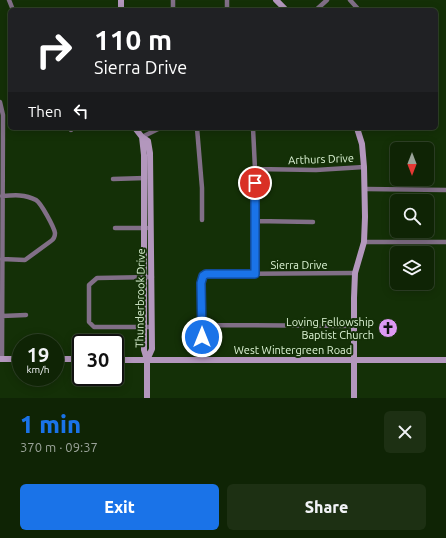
<!DOCTYPE html>
<html lang="en">
<head>
<meta charset="utf-8">
<style>
  body { margin:0; font-family:Ubuntu,sans-serif; background:#1d3013; color:#f1f3f6; height:100vh; display:flex; flex-direction:column; font-size:15px; white-space:nowrap }
  * { box-sizing:border-box; margin:0 }
  p { font-size:13px; color:#9ba49a }
  .icon { flex:none; width:22px; height:22px; fill:none; stroke:currentColor; stroke-width:2; stroke-linecap:round; stroke-linejoin:round }
  .map { position:relative; height:398px; overflow:hidden }
  .drawer { display:flex; flex-direction:column; background:#0f2405; flex:1 }
  .drawer>* { flex:none }
  .guide { position:absolute; left:8px; top:8px; width:430px; height:122px; border-radius:6px; box-shadow:0 2px 10px #0003,0 0 0 1px #2f4127; background:#202124; color:#fff; overflow:hidden }
  .needle { width:26px; rotate:180deg }
  .controls { position:absolute; left:390px; top:142px; display:grid; gap:8px }
  .controls a { display:grid; place-items:center; width:44px; height:44px; border-radius:6px; background:#0f2405; box-shadow:0 2px 10px #0003,0 0 0 1px #2f4127; font-size:20px }
  .speed { position:absolute; left:12px; top:334px; display:flex; gap:8px; font-size:20px; font-weight:700; text-align:center }
  .speed>* { display:grid; place-content:center; width:52px; height:52px; border-radius:50%; background:#0f2405; box-shadow:0 2px 10px #0003,0 0 0 1px #2f4127; line-height:1 }
  .speed small { font-size:10px; font-weight:400 }
  .speed .limit { border:2px solid #111; border-radius:6px; background:#fff; color:#111 }
  .pin { position:absolute; display:grid; place-items:center; width:34px; height:34px; color:#fff; margin:-17px; border:2px solid #fff; border-radius:50%; box-shadow:0 1px 4px #0007 }
  .me { position:absolute; width:44px; margin:-22px; rotate:0deg; stroke-linejoin:round; filter:drop-shadow(0 0 3px #0008) }
  .turn { display:flex; align-items:center; gap:14px; height:84px; padding:0 20px; font-size:18px }
  .turn .icon { width:52px; height:52px; stroke-width:2.5 }
  .turn b { display:block; font-size:28px; line-height:34px }
  .then { display:flex; align-items:center; height:38px; padding:0 20px; background:#0003; gap:8px; font-size:15px }
  .round { display:grid; place-items:center; flex:none; width:42px; height:42px; border-radius:6px; background:#1d3013 }
  .summary { display:flex; align-items:center; justify-content:space-between; height:68px; padding:0 20px }
  h1 { font-size:24px; font-weight:800; line-height:30px; color:#1a73e8 }
  .cta { display:flex; gap:8px; margin-top:auto; padding:8px 20px }
  .cta a { flex:1; height:46px; border-radius:6px; background:#1a73e8; color:#fff; font-size:16px; font-weight:800; line-height:46px; text-align:center }
  .cta a+a { background:#1d3013; color:#f1f3f6 }
  .map>svg:first-child { display:block }
  .lines { fill:none; stroke-linecap:round; stroke-linejoin:round }
  .street { stroke:#816f87; stroke-width:4.5 }
  .secondary { stroke:#b397bd; stroke-width:6 }
  .route-casing { stroke:#114b97; stroke-width:10 }
  .route { stroke:#1a73e8; stroke-width:7 }
  .labels { text-anchor:middle; dominant-baseline:central; stroke-width:4; stroke-linejoin:round; paint-order:stroke }
  .street-label { font-size:11px; fill:#def5d6; stroke:#143007 }
  .poi-label { font-size:11px; fill:#def5d6; stroke:#143007; text-anchor:end }
</style>
</head>
<body>
<div class="map">
<svg width="446" height="398" viewBox="0 0 446 398">
  <rect width="100%" height="100%" fill="#143007"/>
  <g class="lines">
    <!-- street -->
    <path class="street" d="M9,0L13,10
      M173,0V10
      M227,0V10
      M350,0L359,10
      M316,10L327,0
      M0,102L3,115L2,359
      M197,128L202,188V220
      M253,128L255,169V274
      M71,130V128
      M142,137L160,128
      M255,169L316,170L364,167
      M113,179L145,178
      M366,189L446,190
      M255,221L313,222
      M115,228H147
      M364,242H446
      M2,259L25,260L51,241C54,239 55,237 55,233C54,227 41,203 36,200C25,194 14,195 2,196
      M2,316L26,315
      M202,325L355,326
      M151,327H94L89,322V285L97,278L152,277
      M202,360L201,283L203,277L206,274L355,273"/>
    <!-- secondary -->
    <path class="secondary" d="M276,0L286,10
      M121,10V0
      M135,128L142,137L148,141L150,153L152,349L147,360
      M142,137L144,155V350L147,360V398
      M0,359H21
      M55,359H81
      M115,360H446
      M354,398V298L355,273L364,242L365,217L364,167L362,144L357,128"/>
  </g>
  <g class="lines">
    <defs>
      <path id="route" d="M202,337L201,283L203,276L206,274H255V183"/>
    </defs>
    <!-- route casing -->
    <use href="#route" class="route-casing"/>
    <!-- route -->
    <use href="#route" class="route"/>
  </g>
  <!-- icons -->
  <defs>
    <symbol id="church-disc" viewBox="-11 -11 22 22"><circle r="9.5" fill="#dd99f3" stroke="#143007"/><path d="M-1.2-6h2.4v3.5h3.3v2.4h-3.3V6h-2.4V-.1h-3.3v-2.4h3.3Z" fill="#111"/></symbol>
  </defs>
  <g fill-rule="evenodd">
    <use href="#church-disc" x="377" y="317" width="22" height="22"/>
  </g>
  <g class="labels">
    <!-- street labels -->
    <g class="street-label">
      <text transform="translate(321 159) rotate(-2)">Arthurs Drive</text>
      <text x="299" y="265">Sierra Drive</text>
      <text transform="translate(140 298) rotate(-89)">Thunderbrook Drive</text>
      <text x="293" y="350">West Wintergreen Road</text>
    </g>
    <!-- poi labels -->
    <g class="poi-label">
      <text x="374" y="322">Loving Fellowship<tspan x="374" dy="13">Baptist Church</tspan></text>
    </g>
  </g>
</svg>
<div class="controls">
<a><svg class="needle" viewBox="-14 -14 28 28"><path d="M0-13l5 13h-10z" fill="#e53935"/><path d="M0 13l5-13h-10z" fill="#9ba49a"/></svg></a>
<a><svg class="icon" aria-label="search" viewBox="0 0 24 24"><circle cx="10" cy="10" r="6"/><path d="M15 15l6 6"/></svg></a>
<a><svg class="icon" aria-label="layers" viewBox="0 0 24 24"><path d="M12 4l9 5-9 5-9-5zM3 14l9 5 9-5"/></svg></a>
</div>
<div class="speed"><div>19<small>km/h</small></div><div class="limit">30</div></div>
<div class="pin" style="left:255px;top:183px;background:#d93025"><svg class="icon" aria-label="arrive" viewBox="0 0 24 24"><path d="M6 21V4h12l-3 4 3 4H6"/></svg></div>
<svg class="me" style="left:202px;top:337px" viewBox="-20 -20 40 40"><circle r="17" fill="#1a73e8" stroke="#fff" stroke-width="3"/><path d="M0-11L8 9 0 5-8 9z" fill="#fff"/></svg>
<div class="guide">
<div class="turn"><svg class="icon" aria-label="right" viewBox="0 0 24 24"><path d="M7 20v-9h11M14 6l5 5-5 5"/></svg><div><b>110 m</b>Sierra Drive</div></div>
<div class="then">Then<svg class="icon" aria-label="left" viewBox="0 0 24 24"><path d="M17 20v-9H6M10 6l-5 5 5 5"/></svg></div>
</div>
</div>
<section class="drawer">
<div class="summary"><div><h1>1 min</h1><p>370 m · 09:37</p></div><a class="round"><svg class="icon" aria-label="close" viewBox="0 0 24 24"><path d="M6 6l12 12M18 6L6 18"/></svg></a></div>
<div class="cta"><a>Exit</a><a>Share</a></div>
</section>
</body>
</html>
